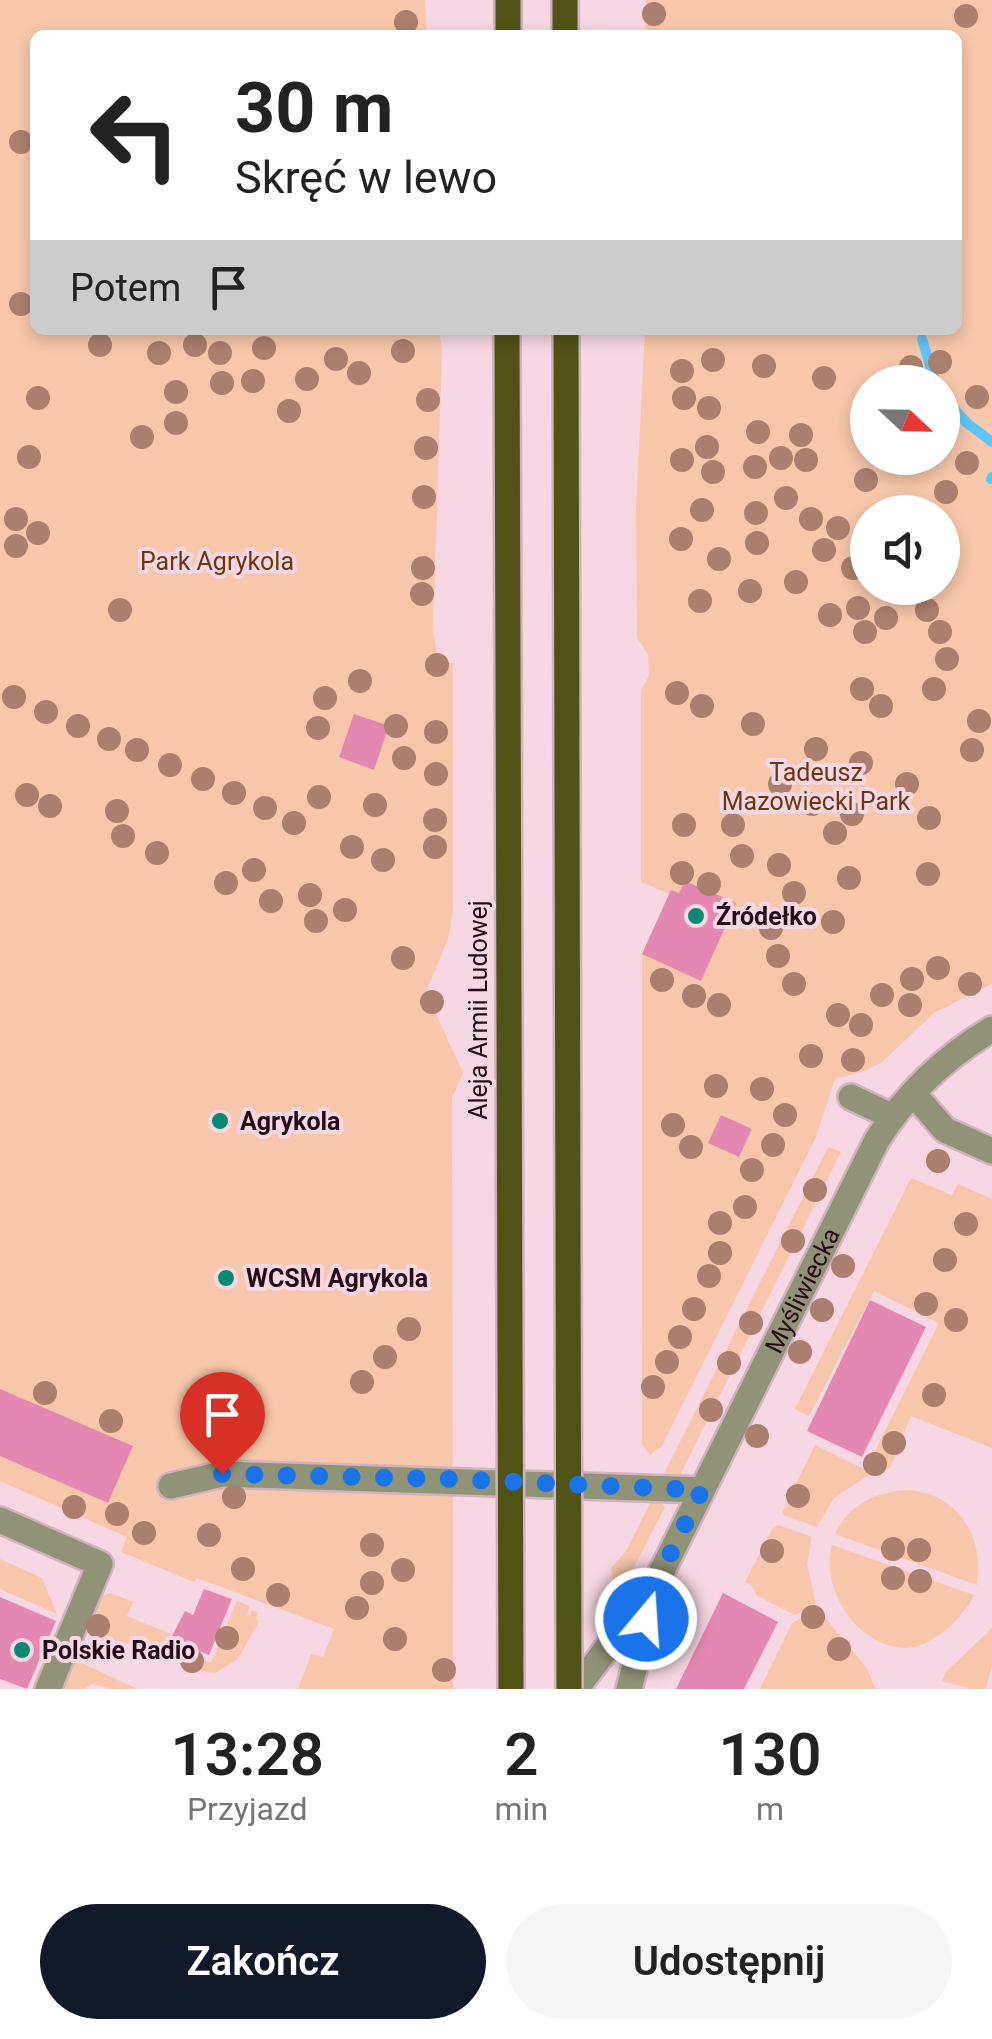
<!DOCTYPE html>
<html lang="pl">
<head>
<meta charset="utf-8">
<style>
  body { margin:0; font-family:Roboto,sans-serif; background:#f6f6f6; color:#222; height:100vh; display:flex; flex-direction:column; font-size:38px; white-space:nowrap }
  * { box-sizing:border-box; margin:0 }
  p { font-size:32px; color:#767676 }
  .icon { flex:none; width:55px; height:55px; fill:none; stroke:currentColor; stroke-width:2; stroke-linecap:round; stroke-linejoin:round }
  .map { position:relative; height:1689px; overflow:hidden }
  .sheet { display:flex; flex-direction:column; background:#fff; flex:1 }
  .sheet>* { flex:none }
  .top-card { position:absolute; left:30px; top:30px; width:932px; height:305px; border-radius:15px; box-shadow:0 5px 15px #0003; background:#fff; color:#222; overflow:hidden }
  .needle { width:65px; rotate:112deg }
  .buttons { position:absolute; left:850px; top:365px; display:grid; gap:20px }
  .buttons a { display:grid; place-items:center; width:110px; height:110px; border-radius:50%; background:#fff; box-shadow:0 5px 15px #0003; font-size:50px }
  .pin { position:absolute; display:grid; place-items:center; width:85px; height:85px; color:#fff; margin:-102px -42px; border-radius:50% 50% 50% 0; rotate:-45deg; box-shadow:0 0 10px #0007 }
  .pin .icon { rotate:45deg }
  .me { position:absolute; width:110px; margin:-55px; rotate:18deg; stroke-linejoin:round; filter:drop-shadow(0 0 8px #0008) }
  .turn { display:flex; align-items:center; gap:35px; height:210px; padding:0 40px; font-size:45px }
  .turn .icon { width:130px; height:130px; stroke-width:2.5 }
  .turn b { display:block; font-size:70px; line-height:85px }
  .then { display:flex; align-items:center; height:95px; padding:0 40px; background:#0003; gap:20px; font-size:38px }
  .eta { display:flex; justify-content:space-evenly; align-items:center; height:170px; text-align:center }
  .eta b { font-size:60px; font-weight:600; line-height:70px }
  .cta { display:flex; gap:20px; margin-top:auto; padding:20px 40px }
  .cta a { flex:1; height:115px; border-radius:60px; background:#111827; color:#fff; font-size:40px; font-weight:600; line-height:115px; text-align:center }
  .cta a+a { background:#f6f6f6; color:#222 }
  .map>svg:first-child { display:block }
  .green { fill:#f6c7aa; fill-rule:evenodd }
  .lines { fill:none; stroke-linecap:round; stroke-linejoin:round }
  .stream { stroke:#5dc5f9; stroke-width:10 }
  .building { fill:#e388b0 }
  .minor-casing { stroke:#d1b2be; stroke-width:30 }
  .major-casing { stroke:#d1b2be; stroke-width:30 }
  .minor { stroke:#909375; stroke-width:25 }
  .major { stroke:#4f5316; stroke-width:25 }
  .major-bridge-casing { stroke:#d1b2be; stroke-width:30; stroke-linecap:butt }
  .major-bridge { stroke:#4f5316; stroke-width:25 }
  .tree { fill:#ab7f6e }
  .route { stroke:#1a73e8; stroke-width:18; stroke-dasharray:0 32.4 }
  .poi-dot { fill:#068b70; stroke:#f7d7e3; stroke-width:4 }
  .labels { text-anchor:middle; dominant-baseline:central; stroke-width:8; stroke-linejoin:round; paint-order:stroke }
  .park-label { font-size:25px; fill:#6c370f; stroke:#f7d7e3 }
  .poi-label { font-size:25px; font-weight:bold; fill:#250b17; stroke:#f7d7e3; text-anchor:start }
  .street-label { font-size:25px; fill:#250b17; stroke:#f7d7e3 }
</style>
</head>
<body>
<div class="map">
<svg width="992" height="1689" viewBox="0 0 992 1689">
  <rect width="100%" height="100%" fill="#f7d7e3"/>
  <!-- green -->
  <path class="green" d="M0,0H425L427,35H35V330H439L442,350L433,630L439,663H453V910L448,939L426,992L463,1073L452,1098L453,1689H298L311,1654L323,1657L334,1629L197,1578L194,1582L121,1552L127,1537L0,1481Z
    M646,0H992V984L934,1013L882,1062L865,1071L835,1079L816,1137L662,1446L650,1455L642,1444V954L669,894L641,882V690L649,676L648,654L637,638L636,506L645,330H958V35H645ZM868,382H942V458H868ZM868,512H942V588H868Z
    M828,1147L841,1152L680,1475L663,1476Z
    M911,1178L952,1195L958,1184L992,1199V1448L911,1416L901,1441L906,1444L904,1449L899,1447L890,1468L876,1472L869,1463L939,1323L874,1291L809,1416L795,1409Z
    M815,1445L866,1470L869,1475L834,1498L817,1527L783,1515L782,1512Z
    M908,1490C958,1493 985,1538 977,1585L835,1534C850,1503 876,1492 908,1490Z
    M651,1501H658L665,1507L617,1600L611,1568L626,1551Z
    M778,1525L812,1537L807,1564L816,1604L795,1615L757,1596L751,1585L745,1582L773,1528Z
    M832,1545L974,1595C963,1619 930,1650 902,1648C855,1644 820,1587 832,1545Z
    M0,1559L42,1578L57,1614L0,1589Z
    M110,1593L133,1602L127,1616L171,1634L167,1646L211,1663L237,1601L250,1606L247,1615L250,1616L252,1610L258,1613L256,1619L259,1621L238,1659L215,1673C192,1670 176,1661 155,1652C132,1642 106,1644 86,1630L101,1596Z
    M818,1609L866,1667L876,1689H760L792,1623Z
    M992,1628V1666L986,1689H970L942,1681L946,1672Z
    M72,1662L84,1664L137,1689H111L93,1684L83,1689H61Z"/>
  <g class="lines">
    <!-- stream -->
    <path class="stream" d="M922,339L935,382
      M942,396L967,423L992,442
      M991,479L992,477"/>
  </g>
  <!-- building -->
  <path class="building" d="M354,714L389,726L374,770L339,757Z
    M685,881L736,903L701,981L642,954L671,890L679,893Z
    M721,1115L752,1129L739,1157L708,1143Z
    M870,1300L926,1327L862,1457L807,1431Z
    M0,1389L133,1446L108,1503L0,1456Z
    M204,1589L232,1599L209,1655L170,1640L185,1611L193,1615Z
    M723,1593L778,1622L744,1689H676Z
    M0,1597L56,1621L27,1689L0,1679Z"/>
  <g class="lines">
    <defs>
      <g id="minor">
        <path d="M913,1093L945,1130L992,1151"/>
        <path d="M851,1097L893,1117"/>
        <path d="M171,1486L222,1474L702,1490"/>
        <path d="M0,1520L100,1564L48,1689"/>
        <path id="s1" d="M576,1689L655,1585L877,1140C906,1094 945,1057 992,1029"/>
        <path d="M629,1689L651,1602"/>
      </g>
      <path id="major" d="M565,0V35
        M508,35V0"/>
    </defs>
    <!-- minor casing -->
    <use href="#minor" class="minor-casing"/>
    <!-- major casing -->
    <use href="#major" class="major-casing"/>
    <!-- minor -->
    <use href="#minor" class="minor"/>
    <!-- major -->
    <use href="#major" class="major"/>
    <defs>
      <path id="major-bridge" d="M507,330L511,1689
        M566,330L569,1689"/>
    </defs>
    <!-- major-bridge casing -->
    <use href="#major-bridge" class="major-bridge-casing"/>
    <!-- major-bridge -->
    <use href="#major-bridge" class="major-bridge"/>
  </g>
  <!-- trees -->
  <g class="tree">
    <circle cx="654" cy="14" r="12"/>
    <circle cx="966" cy="16" r="12"/>
    <circle cx="406" cy="22" r="12"/>
    <circle cx="21" cy="142" r="12"/>
    <circle cx="21" cy="304" r="12"/>
    <circle cx="100" cy="345" r="12"/>
    <circle cx="195" cy="345" r="12"/>
    <circle cx="264" cy="348" r="12"/>
    <circle cx="403" cy="351" r="12"/>
    <circle cx="159" cy="353" r="12"/>
    <circle cx="220" cy="353" r="12"/>
    <circle cx="336" cy="359" r="12"/>
    <circle cx="713" cy="360" r="12"/>
    <circle cx="940" cy="362" r="12"/>
    <circle cx="764" cy="366" r="12"/>
    <circle cx="911" cy="367" r="12"/>
    <circle cx="682" cy="371" r="12"/>
    <circle cx="359" cy="373" r="12"/>
    <circle cx="824" cy="378" r="12"/>
    <circle cx="307" cy="379" r="12"/>
    <circle cx="253" cy="381" r="12"/>
    <circle cx="222" cy="383" r="12"/>
    <circle cx="176" cy="392" r="12"/>
    <circle cx="977" cy="397" r="12"/>
    <circle cx="38" cy="398" r="12"/>
    <circle cx="684" cy="398" r="12"/>
    <circle cx="428" cy="400" r="12"/>
    <circle cx="709" cy="408" r="12"/>
    <circle cx="289" cy="411" r="12"/>
    <circle cx="176" cy="423" r="12"/>
    <circle cx="758" cy="432" r="12"/>
    <circle cx="801" cy="435" r="12"/>
    <circle cx="142" cy="437" r="12"/>
    <circle cx="707" cy="447" r="12"/>
    <circle cx="426" cy="448" r="12"/>
    <circle cx="29" cy="457" r="12"/>
    <circle cx="781" cy="458" r="12"/>
    <circle cx="682" cy="460" r="12"/>
    <circle cx="806" cy="460" r="12"/>
    <circle cx="967" cy="463" r="12"/>
    <circle cx="755" cy="467" r="12"/>
    <circle cx="713" cy="472" r="12"/>
    <circle cx="866" cy="480" r="12"/>
    <circle cx="946" cy="492" r="12"/>
    <circle cx="424" cy="497" r="12"/>
    <circle cx="786" cy="498" r="12"/>
    <circle cx="702" cy="510" r="12"/>
    <circle cx="756" cy="513" r="12"/>
    <circle cx="16" cy="519" r="12"/>
    <circle cx="811" cy="519" r="12"/>
    <circle cx="838" cy="528" r="12"/>
    <circle cx="38" cy="533" r="12"/>
    <circle cx="681" cy="539" r="12"/>
    <circle cx="757" cy="543" r="12"/>
    <circle cx="16" cy="546" r="12"/>
    <circle cx="824" cy="550" r="12"/>
    <circle cx="719" cy="559" r="12"/>
    <circle cx="423" cy="568" r="12"/>
    <circle cx="853" cy="568" r="12"/>
    <circle cx="796" cy="582" r="12"/>
    <circle cx="750" cy="591" r="12"/>
    <circle cx="422" cy="594" r="12"/>
    <circle cx="700" cy="601" r="12"/>
    <circle cx="858" cy="608" r="12"/>
    <circle cx="120" cy="610" r="12"/>
    <circle cx="927" cy="610" r="12"/>
    <circle cx="830" cy="615" r="12"/>
    <circle cx="886" cy="618" r="12"/>
    <circle cx="865" cy="632" r="12"/>
    <circle cx="940" cy="632" r="12"/>
    <circle cx="947" cy="659" r="12"/>
    <circle cx="437" cy="665" r="12"/>
    <circle cx="360" cy="681" r="12"/>
    <circle cx="862" cy="689" r="12"/>
    <circle cx="934" cy="689" r="12"/>
    <circle cx="677" cy="693" r="12"/>
    <circle cx="14" cy="697" r="12"/>
    <circle cx="325" cy="698" r="12"/>
    <circle cx="702" cy="706" r="12"/>
    <circle cx="881" cy="706" r="12"/>
    <circle cx="46" cy="712" r="12"/>
    <circle cx="979" cy="721" r="12"/>
    <circle cx="753" cy="724" r="12"/>
    <circle cx="78" cy="726" r="12"/>
    <circle cx="396" cy="726" r="12"/>
    <circle cx="318" cy="728" r="12"/>
    <circle cx="436" cy="732" r="12"/>
    <circle cx="109" cy="739" r="12"/>
    <circle cx="816" cy="749" r="12"/>
    <circle cx="137" cy="750" r="12"/>
    <circle cx="972" cy="750" r="12"/>
    <circle cx="404" cy="758" r="12"/>
    <circle cx="861" cy="763" r="12"/>
    <circle cx="170" cy="765" r="12"/>
    <circle cx="436" cy="774" r="12"/>
    <circle cx="203" cy="779" r="12"/>
    <circle cx="780" cy="784" r="12"/>
    <circle cx="907" cy="784" r="12"/>
    <circle cx="234" cy="793" r="12"/>
    <circle cx="27" cy="795" r="12"/>
    <circle cx="319" cy="797" r="12"/>
    <circle cx="812" cy="804" r="12"/>
    <circle cx="375" cy="805" r="12"/>
    <circle cx="50" cy="806" r="12"/>
    <circle cx="265" cy="808" r="12"/>
    <circle cx="117" cy="811" r="12"/>
    <circle cx="852" cy="814" r="12"/>
    <circle cx="929" cy="818" r="12"/>
    <circle cx="435" cy="820" r="12"/>
    <circle cx="294" cy="823" r="12"/>
    <circle cx="684" cy="825" r="12"/>
    <circle cx="733" cy="825" r="12"/>
    <circle cx="835" cy="833" r="12"/>
    <circle cx="123" cy="836" r="12"/>
    <circle cx="352" cy="847" r="12"/>
    <circle cx="435" cy="847" r="12"/>
    <circle cx="157" cy="853" r="12"/>
    <circle cx="742" cy="856" r="12"/>
    <circle cx="383" cy="860" r="12"/>
    <circle cx="779" cy="865" r="12"/>
    <circle cx="254" cy="870" r="12"/>
    <circle cx="682" cy="873" r="12"/>
    <circle cx="928" cy="874" r="12"/>
    <circle cx="849" cy="878" r="12"/>
    <circle cx="226" cy="883" r="12"/>
    <circle cx="709" cy="884" r="12"/>
    <circle cx="794" cy="893" r="12"/>
    <circle cx="310" cy="895" r="12"/>
    <circle cx="271" cy="901" r="12"/>
    <circle cx="345" cy="910" r="12"/>
    <circle cx="316" cy="921" r="12"/>
    <circle cx="833" cy="922" r="12"/>
    <circle cx="771" cy="928" r="12"/>
    <circle cx="778" cy="956" r="12"/>
    <circle cx="403" cy="958" r="12"/>
    <circle cx="938" cy="968" r="12"/>
    <circle cx="912" cy="979" r="12"/>
    <circle cx="662" cy="980" r="12"/>
    <circle cx="794" cy="984" r="12"/>
    <circle cx="970" cy="984" r="12"/>
    <circle cx="882" cy="995" r="12"/>
    <circle cx="694" cy="996" r="12"/>
    <circle cx="432" cy="1002" r="12"/>
    <circle cx="719" cy="1005" r="12"/>
    <circle cx="910" cy="1005" r="12"/>
    <circle cx="838" cy="1015" r="12"/>
    <circle cx="861" cy="1025" r="12"/>
    <circle cx="811" cy="1056" r="12"/>
    <circle cx="853" cy="1060" r="12"/>
    <circle cx="716" cy="1086" r="12"/>
    <circle cx="762" cy="1089" r="12"/>
    <circle cx="785" cy="1115" r="12"/>
    <circle cx="673" cy="1125" r="12"/>
    <circle cx="773" cy="1145" r="12"/>
    <circle cx="691" cy="1147" r="12"/>
    <circle cx="938" cy="1161" r="12"/>
    <circle cx="752" cy="1170" r="12"/>
    <circle cx="815" cy="1190" r="12"/>
    <circle cx="745" cy="1207" r="12"/>
    <circle cx="720" cy="1223" r="12"/>
    <circle cx="966" cy="1224" r="12"/>
    <circle cx="793" cy="1241" r="12"/>
    <circle cx="720" cy="1253" r="12"/>
    <circle cx="945" cy="1260" r="12"/>
    <circle cx="843" cy="1266" r="12"/>
    <circle cx="709" cy="1276" r="12"/>
    <circle cx="926" cy="1304" r="12"/>
    <circle cx="694" cy="1309" r="12"/>
    <circle cx="822" cy="1310" r="12"/>
    <circle cx="956" cy="1320" r="12"/>
    <circle cx="751" cy="1323" r="12"/>
    <circle cx="409" cy="1329" r="12"/>
    <circle cx="680" cy="1337" r="12"/>
    <circle cx="800" cy="1352" r="12"/>
    <circle cx="385" cy="1357" r="12"/>
    <circle cx="667" cy="1362" r="12"/>
    <circle cx="729" cy="1363" r="12"/>
    <circle cx="362" cy="1382" r="12"/>
    <circle cx="653" cy="1387" r="12"/>
    <circle cx="45" cy="1393" r="12"/>
    <circle cx="934" cy="1395" r="12"/>
    <circle cx="711" cy="1410" r="12"/>
    <circle cx="111" cy="1421" r="12"/>
    <circle cx="757" cy="1436" r="12"/>
    <circle cx="894" cy="1443" r="12"/>
    <circle cx="875" cy="1464" r="12"/>
    <circle cx="798" cy="1496" r="12"/>
    <circle cx="234" cy="1497" r="12"/>
    <circle cx="74" cy="1507" r="12"/>
    <circle cx="117" cy="1514" r="12"/>
    <circle cx="144" cy="1533" r="12"/>
    <circle cx="209" cy="1535" r="12"/>
    <circle cx="372" cy="1545" r="12"/>
    <circle cx="893" cy="1549" r="12"/>
    <circle cx="919" cy="1550" r="12"/>
    <circle cx="772" cy="1551" r="12"/>
    <circle cx="243" cy="1569" r="12"/>
    <circle cx="403" cy="1570" r="12"/>
    <circle cx="893" cy="1578" r="12"/>
    <circle cx="920" cy="1581" r="12"/>
    <circle cx="372" cy="1583" r="12"/>
    <circle cx="278" cy="1595" r="12"/>
    <circle cx="357" cy="1608" r="12"/>
    <circle cx="813" cy="1617" r="12"/>
    <circle cx="98" cy="1626" r="12"/>
    <circle cx="227" cy="1638" r="12"/>
    <circle cx="395" cy="1639" r="12"/>
    <circle cx="839" cy="1649" r="12"/>
    <circle cx="192" cy="1661" r="12"/>
    <circle cx="444" cy="1670" r="12"/>
  </g>
  <g class="lines">
    <!-- route -->
    <path class="route" d="M222,1474L452,1479L702,1490L655,1585L646,1619"/>
  </g>
  <!-- markers -->
  <g class="poi-dot">
    <circle cx="696" cy="916" r="10"/>
    <circle cx="220" cy="1121" r="10"/>
    <circle cx="226" cy="1278" r="10"/>
    <circle cx="22" cy="1650" r="10"/>
  </g>
  <g class="labels">
    <!-- park labels -->
    <g class="park-label">
      <text x="217" y="561">Park Agrykola</text>
      <text x="816" y="772">Tadeusz<tspan x="816" dy="29">Mazowiecki Park</tspan></text>
    </g>
    <!-- poi labels -->
    <g class="poi-label">
      <text x="716" y="916">Źródełko</text>
      <text x="240" y="1121">Agrykola</text>
      <text x="246" y="1278">WCSM Agrykola</text>
      <text x="42" y="1650">Polskie Radio</text>
    </g>
    <!-- street labels -->
    <g class="street-label">
      <text transform="translate(478 1010) rotate(-90)">Aleja Armii Ludowej</text>
      <text stroke="none"><textPath href="#s1" startOffset="460">Myśliwiecka</textPath></text>
    </g>
  </g>
</svg>
<div class="buttons">
<a><svg class="needle" viewBox="-14 -14 28 28"><path d="M0-13l5 13h-10z" fill="#e53935"/><path d="M0 13l5-13h-10z" fill="#767676"/></svg></a>
<a><svg class="icon" aria-label="sound" viewBox="0 0 24 24"><path d="M4 9h4l5-4v14l-5-4H4zM17 9q2 3 0 6"/></svg></a>
</div>
<div class="pin" style="left:222px;top:1474px;background:#d93025"><svg class="icon" aria-label="arrive" viewBox="0 0 24 24"><path d="M6 21V4h12l-3 4 3 4H6"/></svg></div>
<svg class="me" style="left:646px;top:1619px" viewBox="-20 -20 40 40"><circle r="17" fill="#1a73e8" stroke="#fff" stroke-width="3"/><path d="M0-11L8 9 0 5-8 9z" fill="#fff"/></svg>
<div class="top-card">
<div class="turn"><svg class="icon" aria-label="left" viewBox="0 0 24 24"><path d="M17 20v-9H6M10 6l-5 5 5 5"/></svg><div><b>30 m</b>Skręć w lewo</div></div>
<div class="then">Potem<svg class="icon" aria-label="arrive" viewBox="0 0 24 24"><path d="M6 21V4h12l-3 4 3 4H6"/></svg></div>
</div>
</div>
<section class="sheet">
<div class="eta">
<div><b>13:28</b><p>Przyjazd</p></div>
<div><b>2</b><p>min</p></div>
<div><b>130</b><p>m</p></div>
</div>
<div class="cta"><a>Zakończ</a><a>Udostępnij</a></div>
</section>
</body>
</html>
